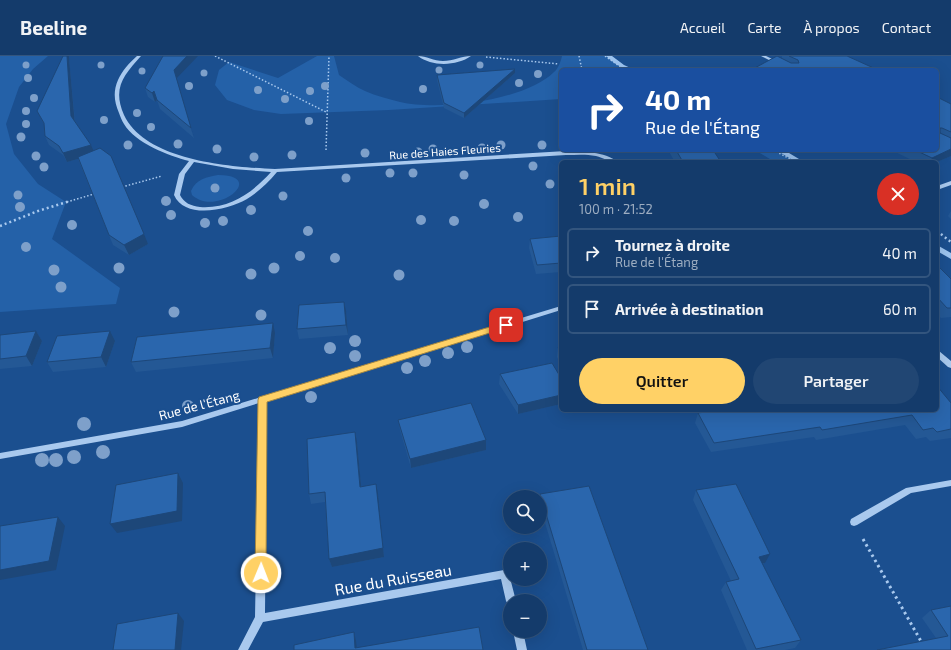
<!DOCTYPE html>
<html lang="fr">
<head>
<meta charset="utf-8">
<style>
  body { margin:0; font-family:"Exo 2",sans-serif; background:#214673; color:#f1f3f6; height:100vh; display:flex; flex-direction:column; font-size:15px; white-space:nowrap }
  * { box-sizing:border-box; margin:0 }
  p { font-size:13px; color:#9dadc1 }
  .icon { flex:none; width:22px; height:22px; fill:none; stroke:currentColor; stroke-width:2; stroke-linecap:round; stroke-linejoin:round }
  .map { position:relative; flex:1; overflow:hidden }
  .panel { position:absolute; left:559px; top:104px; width:380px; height:252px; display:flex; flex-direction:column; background:#143b6b; border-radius:6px; box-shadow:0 4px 16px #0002,0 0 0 1px #33557e }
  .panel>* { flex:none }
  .guide { position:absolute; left:559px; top:12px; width:380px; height:84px; border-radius:6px; box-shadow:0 4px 16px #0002,0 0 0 1px #33557e; background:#1a4fa0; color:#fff; overflow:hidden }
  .controls { position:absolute; left:503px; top:434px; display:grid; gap:8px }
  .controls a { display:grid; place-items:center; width:44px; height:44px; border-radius:50%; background:#143b6b; box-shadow:0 4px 16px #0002,0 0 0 1px #33557e; font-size:20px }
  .pin { position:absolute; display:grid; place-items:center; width:34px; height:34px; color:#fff; margin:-17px; border-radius:8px; box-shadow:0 2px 6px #0006 }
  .me { position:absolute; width:44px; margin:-22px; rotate:1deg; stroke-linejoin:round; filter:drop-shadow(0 0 3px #0008) }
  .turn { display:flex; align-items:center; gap:14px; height:84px; padding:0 20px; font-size:18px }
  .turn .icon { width:52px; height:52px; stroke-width:2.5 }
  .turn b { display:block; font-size:28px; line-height:34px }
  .round { display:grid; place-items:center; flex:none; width:42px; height:42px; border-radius:21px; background:#214673 }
  .overview { display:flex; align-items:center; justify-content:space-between; height:68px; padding:0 20px }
  h1 { font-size:24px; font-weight:600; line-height:30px; color:#ffd166 }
  .action { display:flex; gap:8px; margin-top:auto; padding:8px 20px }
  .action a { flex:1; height:46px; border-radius:24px; background:#ffd166; color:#111; font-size:16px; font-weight:600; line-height:46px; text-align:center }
  .action a+a { background:#214673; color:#f1f3f6 }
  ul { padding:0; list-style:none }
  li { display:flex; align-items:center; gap:12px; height:50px; margin:0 8px 6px; padding:0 12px; border:2px solid #33557e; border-radius:6px }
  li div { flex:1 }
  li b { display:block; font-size:15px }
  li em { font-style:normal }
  header { display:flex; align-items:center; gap:24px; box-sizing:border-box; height:56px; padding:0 20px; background:#143b6b; border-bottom:1px solid #33557e }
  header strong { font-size:19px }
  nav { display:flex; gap:22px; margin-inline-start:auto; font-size:14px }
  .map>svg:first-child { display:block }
  .green { fill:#2461a8 }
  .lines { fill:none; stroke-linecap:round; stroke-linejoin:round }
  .stream { fill:#9cc4f0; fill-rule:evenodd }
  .path-far2 { stroke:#a9c9ee; stroke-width:1.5; stroke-dasharray:1.5 2; stroke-linecap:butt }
  .path-far1 { stroke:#a9c9ee; stroke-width:2.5; stroke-dasharray:2 3; stroke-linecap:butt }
  .path { stroke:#a9c9ee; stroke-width:3; stroke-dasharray:2.5 3.5; stroke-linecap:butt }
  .minor { fill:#a9c9ee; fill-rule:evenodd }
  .tree { fill:#7ea0ca }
  .wall { fill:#245895 }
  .shaded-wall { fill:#1d4779 }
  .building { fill:#2a66ad; stroke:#1d4779 }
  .route { fill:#ffd166; stroke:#a68842 }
  .labels { text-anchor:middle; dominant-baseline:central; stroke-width:4; stroke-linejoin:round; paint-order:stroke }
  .far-street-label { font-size:11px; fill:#fff; stroke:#1b4f8f }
  .street-label { font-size:13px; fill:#fff; stroke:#1b4f8f }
  .near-street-label { font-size:16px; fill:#fff; stroke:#1b4f8f }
</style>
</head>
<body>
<header>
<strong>Beeline</strong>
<nav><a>Accueil</a><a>Carte</a><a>À propos</a><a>Contact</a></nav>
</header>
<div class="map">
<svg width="951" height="594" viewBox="0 0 951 594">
  <rect width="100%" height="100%" fill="#1b4f8f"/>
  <!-- green -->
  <path class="green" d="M0,0H48L33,13L19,31L6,68L14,98L38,128L66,146L52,183L120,232L116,248L0,256Z
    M317,0H334L339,19C348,25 356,31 365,35C376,40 389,43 400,46C439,55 525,45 554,16C558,13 561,5 562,0H609L622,10L632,14H561V43L389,54L281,58L254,54L227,44L215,29L219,14L229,6L278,22Z
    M755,94H779L801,106H775Z
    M218,119C268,119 217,162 192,139L191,135C196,123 207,121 218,119Z"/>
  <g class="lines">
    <!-- stream -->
    <path class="stream" d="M606,0H612L624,9L635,14C623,14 615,8 606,0Z
      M776,94H784L804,106H796Z
      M937,189L951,197V203L937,195Z"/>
    <!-- path-far2 -->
    <path class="path-far2" d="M215,0L326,56
      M579,0L582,14
      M605,0L619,10L628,14
      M486,1L559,8
      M326,94L329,0
      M773,94L796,106
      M122,131L162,120
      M67,146L94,138"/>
    <!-- path-far1 -->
    <path class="path-far1" d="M0,170L38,155L70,145
      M937,175L951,186"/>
    <!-- path -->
    <path class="path" d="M863,483L922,587"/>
    <!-- minor -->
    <path class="minor" d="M137,0H141C124,19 112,32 124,59C146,105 230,111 275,113L566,95C583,96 604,95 618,106C610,106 603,102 596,100C586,98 576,99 566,99L277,116C268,127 258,136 247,143C228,154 185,164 174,139L179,118L189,105C169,100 135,87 124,68C122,65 120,60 119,57C114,46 113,35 118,24C122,15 129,7 137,0ZM194,106L233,113L271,116C252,137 230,153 200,151C191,150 184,147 180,139L185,118Z
      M418,0C426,0 434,5 443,5C453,5 462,0 471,0C457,10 432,11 418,0Z
      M761,0H766L795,14H789Z
      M951,125V129L937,134V130Z
      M561,250V254L267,345L265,557L504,514L507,515L509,518L516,545H510V549L508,548L506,545L501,523L263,566L248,594H238L255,561L259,347L182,371L0,403V397L182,365Z
      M937,294L939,295L951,305V312L948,311L937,301Z
      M951,424V430L911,437L857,469L854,470L851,469L850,466L851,463L906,432Z
      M513,575H523L527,594H517Z"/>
  </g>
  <!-- trees -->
  <g class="tree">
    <circle cx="26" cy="9" r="3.5"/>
    <circle cx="101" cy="9" r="3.5"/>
    <circle cx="480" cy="9" r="3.5"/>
    <circle cx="439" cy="14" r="3.5"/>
    <circle cx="142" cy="15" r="3.5"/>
    <circle cx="204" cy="17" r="3.5"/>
    <circle cx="538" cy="18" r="4"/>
    <circle cx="28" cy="22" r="4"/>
    <circle cx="519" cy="27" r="4"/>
    <circle cx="189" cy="30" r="4"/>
    <circle cx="325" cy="30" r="4"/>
    <circle cx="423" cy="33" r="4"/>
    <circle cx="258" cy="34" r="4"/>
    <circle cx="310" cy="35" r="4"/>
    <circle cx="34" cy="42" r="4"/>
    <circle cx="285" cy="43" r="4"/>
    <circle cx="26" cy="55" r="4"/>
    <circle cx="137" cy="57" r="4"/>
    <circle cx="104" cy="64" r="4"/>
    <circle cx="309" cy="65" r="4"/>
    <circle cx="26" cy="68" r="4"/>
    <circle cx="151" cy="71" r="4"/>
    <circle cx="21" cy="81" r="4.5"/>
    <circle cx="178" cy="88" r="4.5"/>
    <circle cx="128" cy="89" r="4.5"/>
    <circle cx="501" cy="89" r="4.5"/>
    <circle cx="542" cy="89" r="4.5"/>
    <circle cx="482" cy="92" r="4.5"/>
    <circle cx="217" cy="93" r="4.5"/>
    <circle cx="433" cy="93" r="4.5"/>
    <circle cx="418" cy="96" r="4.5"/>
    <circle cx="365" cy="97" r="4.5"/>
    <circle cx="292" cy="99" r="4.5"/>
    <circle cx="36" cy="100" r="4.5"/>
    <circle cx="254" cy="101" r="4.5"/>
    <circle cx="533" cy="110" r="4.5"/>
    <circle cx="44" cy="111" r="4.5"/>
    <circle cx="390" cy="117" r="4.5"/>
    <circle cx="413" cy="117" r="4.5"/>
    <circle cx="464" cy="119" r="4.5"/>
    <circle cx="346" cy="122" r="4.5"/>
    <circle cx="550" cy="128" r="4.5"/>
    <circle cx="215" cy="132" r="4.5"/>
    <circle cx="18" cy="139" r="4.5"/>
    <circle cx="283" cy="140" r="4.5"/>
    <circle cx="166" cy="145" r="5"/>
    <circle cx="484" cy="148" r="5"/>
    <circle cx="20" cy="151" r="5"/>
    <circle cx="251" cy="154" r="5"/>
    <circle cx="171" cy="159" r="5"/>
    <circle cx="518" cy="161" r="5"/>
    <circle cx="421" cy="164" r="5"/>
    <circle cx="223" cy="165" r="5"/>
    <circle cx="454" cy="165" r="5"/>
    <circle cx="205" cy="167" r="5"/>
    <circle cx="72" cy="169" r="5"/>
    <circle cx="308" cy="175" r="5"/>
    <circle cx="26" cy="191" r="5"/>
    <circle cx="300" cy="200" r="5"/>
    <circle cx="335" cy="202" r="5"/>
    <circle cx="119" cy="212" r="5.5"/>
    <circle cx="274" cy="212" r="5.5"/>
    <circle cx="54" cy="214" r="5.5"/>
    <circle cx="251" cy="218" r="5.5"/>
    <circle cx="399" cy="219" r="5.5"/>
    <circle cx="61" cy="231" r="5.5"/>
    <circle cx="174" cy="256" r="5.5"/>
    <circle cx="261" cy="259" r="5.5"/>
    <circle cx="513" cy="277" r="6"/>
    <circle cx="355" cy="285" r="6"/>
    <circle cx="467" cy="291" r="6"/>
    <circle cx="330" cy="292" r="6"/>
    <circle cx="448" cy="297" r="6"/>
    <circle cx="355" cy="300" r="6"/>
    <circle cx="425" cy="305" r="6"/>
    <circle cx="407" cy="312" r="6"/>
    <circle cx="311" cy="341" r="6"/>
    <circle cx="188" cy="350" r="6"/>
    <circle cx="84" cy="368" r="7"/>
    <circle cx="103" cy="396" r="7"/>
    <circle cx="74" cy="401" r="7"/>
    <circle cx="42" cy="404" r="7"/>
    <circle cx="56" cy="404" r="7"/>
  </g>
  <!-- wall -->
  <path class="wall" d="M782,0H849L848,1L878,14H751L782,2Z
    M69,2L75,65L93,95L148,188L129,199L113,189L78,103L67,106L63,99L49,89L45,80V70L37,55Z
    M515,13V17L464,62L444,52L437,24V19Z
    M176,23L194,82L160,53L157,44L155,46L148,41L145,32Z
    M937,41L951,48V100L937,106H916L891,94H937Z
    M668,94H713L721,106H675Z
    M951,155V163L948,160Z
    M561,180V216L536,218L529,192L530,183Z
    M937,209L951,223V261L941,262L937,258Z
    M346,255L348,279L299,283L297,273Z
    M36,275L42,285L32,310L0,313V279Z
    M275,277L273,302L136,316L131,306Z
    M115,285L106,311L53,316L47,306Z
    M561,290V309L557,301L558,291Z
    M500,318L561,322V348L518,358L499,328Z
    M951,347V382L930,385L926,381L916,383L905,369L816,384L814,381L711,396L695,367L698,357Z
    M398,364L486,394L411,412L400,374Z
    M357,386L361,430L378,438L384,501L332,511L329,503L325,446L311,448L309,438Z
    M696,434L765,507L762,508L801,584L795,592L785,594H747L721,534L726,526L731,525L693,444Z
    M540,438L648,594H583L540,450Z
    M951,550V594L936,582L922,562L931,554Z"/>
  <!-- shaded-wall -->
  <path class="shaded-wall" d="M67,0H69V2L75,69L71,60Z
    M187,0H198L176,23L194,82L174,14Z
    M515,13V17L464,62V57Z
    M154,35L157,44L155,46L152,37Z
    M91,89L95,98L67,106L63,97Z
    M951,93V100L937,106H930L932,102Z
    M144,178L148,188L129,199L124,189Z
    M344,246L346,255L348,279L346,269Z
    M273,267L275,277L273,302L270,292Z
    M36,275L42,285L32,310L26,300Z
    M110,275L115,285L106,311L101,301Z
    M561,339V348L518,358V349Z
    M355,376L357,386L362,440L360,431Z
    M486,384V394L411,412L410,403Z
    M178,417L183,427L182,465L117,477L110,468Z
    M376,428L378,438L384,501L332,511L329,503Z
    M58,461L65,470L56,514L0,524V514Z
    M770,498L765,507L754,509L759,501Z
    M178,557L184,565L181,594H175Z
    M354,576L356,585L357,594L355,592Z"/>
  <!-- building -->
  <path class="building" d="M63,0H67L71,60L91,89L63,97L59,90L45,80L44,67L37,55Z
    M163,0H187L174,14L191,72L157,44L154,35L152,37L145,32Z
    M777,0L791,7H799L798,4L789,0H847L878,14H751Z
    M515,13L464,57L444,47L437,19Z
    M937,41L951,48V76L942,72H940V77L951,82V93L932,102L915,94H937Z
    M100,92L111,100L144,178L124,189L109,179L78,101Z
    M676,94H713L721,106H683Z
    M561,180V207L537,209L530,183Z
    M937,209L951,223V252H947L937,241Z
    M344,246L346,269L297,273L299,249Z
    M273,267L270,292L131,306L137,281Z
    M36,275L26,300L0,303V279Z
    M110,275L101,301L47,306L57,280Z
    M561,290V297L558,291Z
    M552,307L561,322V339L518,349L500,318Z
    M937,330L951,347V373L937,376L933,372L923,374L912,359L822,374L820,371L714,387L698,357L720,354H937Z
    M471,347L486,384L410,403L398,364Z
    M355,376L360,431L376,428L383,492L329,503L325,436L309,438L307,383Z
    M178,417L177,455L110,468L116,429Z
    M736,428L770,498L759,501L801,584L756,593L726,526L739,523L696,434Z
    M589,430L648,594H587L540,438Z
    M58,461L49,505L0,514V470Z
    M951,550V594H877L948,580L931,554Z
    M178,557L175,594H113L117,568Z
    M479,571L483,594H294V589L354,576L355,592Z"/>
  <!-- route -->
  <path class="route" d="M506,266L509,267L510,269L509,271L267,346L266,517L265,521L261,522L256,521L255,517L258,344L259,341Z"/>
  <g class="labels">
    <!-- far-street labels -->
    <g class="far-street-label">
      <text transform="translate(445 95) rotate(-4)">Rue des Haies Fleuries</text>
    </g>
    <!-- street labels -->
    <g class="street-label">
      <text transform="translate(199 349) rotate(-15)">Rue de l'Étang</text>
    </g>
    <!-- near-street labels -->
    <g class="near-street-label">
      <text transform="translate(393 523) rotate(-10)">Rue du Ruisseau</text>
    </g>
  </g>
</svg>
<div class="controls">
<a><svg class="icon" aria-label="search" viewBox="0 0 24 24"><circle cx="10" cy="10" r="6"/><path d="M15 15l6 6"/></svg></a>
<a>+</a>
<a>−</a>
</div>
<div class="pin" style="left:506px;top:269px;background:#d93025"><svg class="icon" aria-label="arrive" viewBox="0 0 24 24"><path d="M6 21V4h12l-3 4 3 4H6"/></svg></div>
<svg class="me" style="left:261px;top:517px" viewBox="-20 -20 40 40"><circle r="17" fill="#ffd166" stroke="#fff" stroke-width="3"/><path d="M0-11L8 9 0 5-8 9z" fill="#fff"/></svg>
<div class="guide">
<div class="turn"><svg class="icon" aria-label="right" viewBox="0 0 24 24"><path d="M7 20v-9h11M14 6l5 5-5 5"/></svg><div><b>40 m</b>Rue de l'Étang</div></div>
</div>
<section class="panel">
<div class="overview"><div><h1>1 min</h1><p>100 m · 21:52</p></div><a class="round" style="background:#d93025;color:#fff"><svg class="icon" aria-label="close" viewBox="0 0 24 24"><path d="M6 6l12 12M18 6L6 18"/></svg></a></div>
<ul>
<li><svg class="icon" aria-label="right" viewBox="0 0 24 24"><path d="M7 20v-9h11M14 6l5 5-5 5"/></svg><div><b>Tournez à droite</b><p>Rue de l'Étang</p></div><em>40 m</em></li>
<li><svg class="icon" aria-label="arrive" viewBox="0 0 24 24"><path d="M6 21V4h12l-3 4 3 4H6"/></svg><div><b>Arrivée à destination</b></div><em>60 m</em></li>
</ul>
<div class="action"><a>Quitter</a><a>Partager</a></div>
</section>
</div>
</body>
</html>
